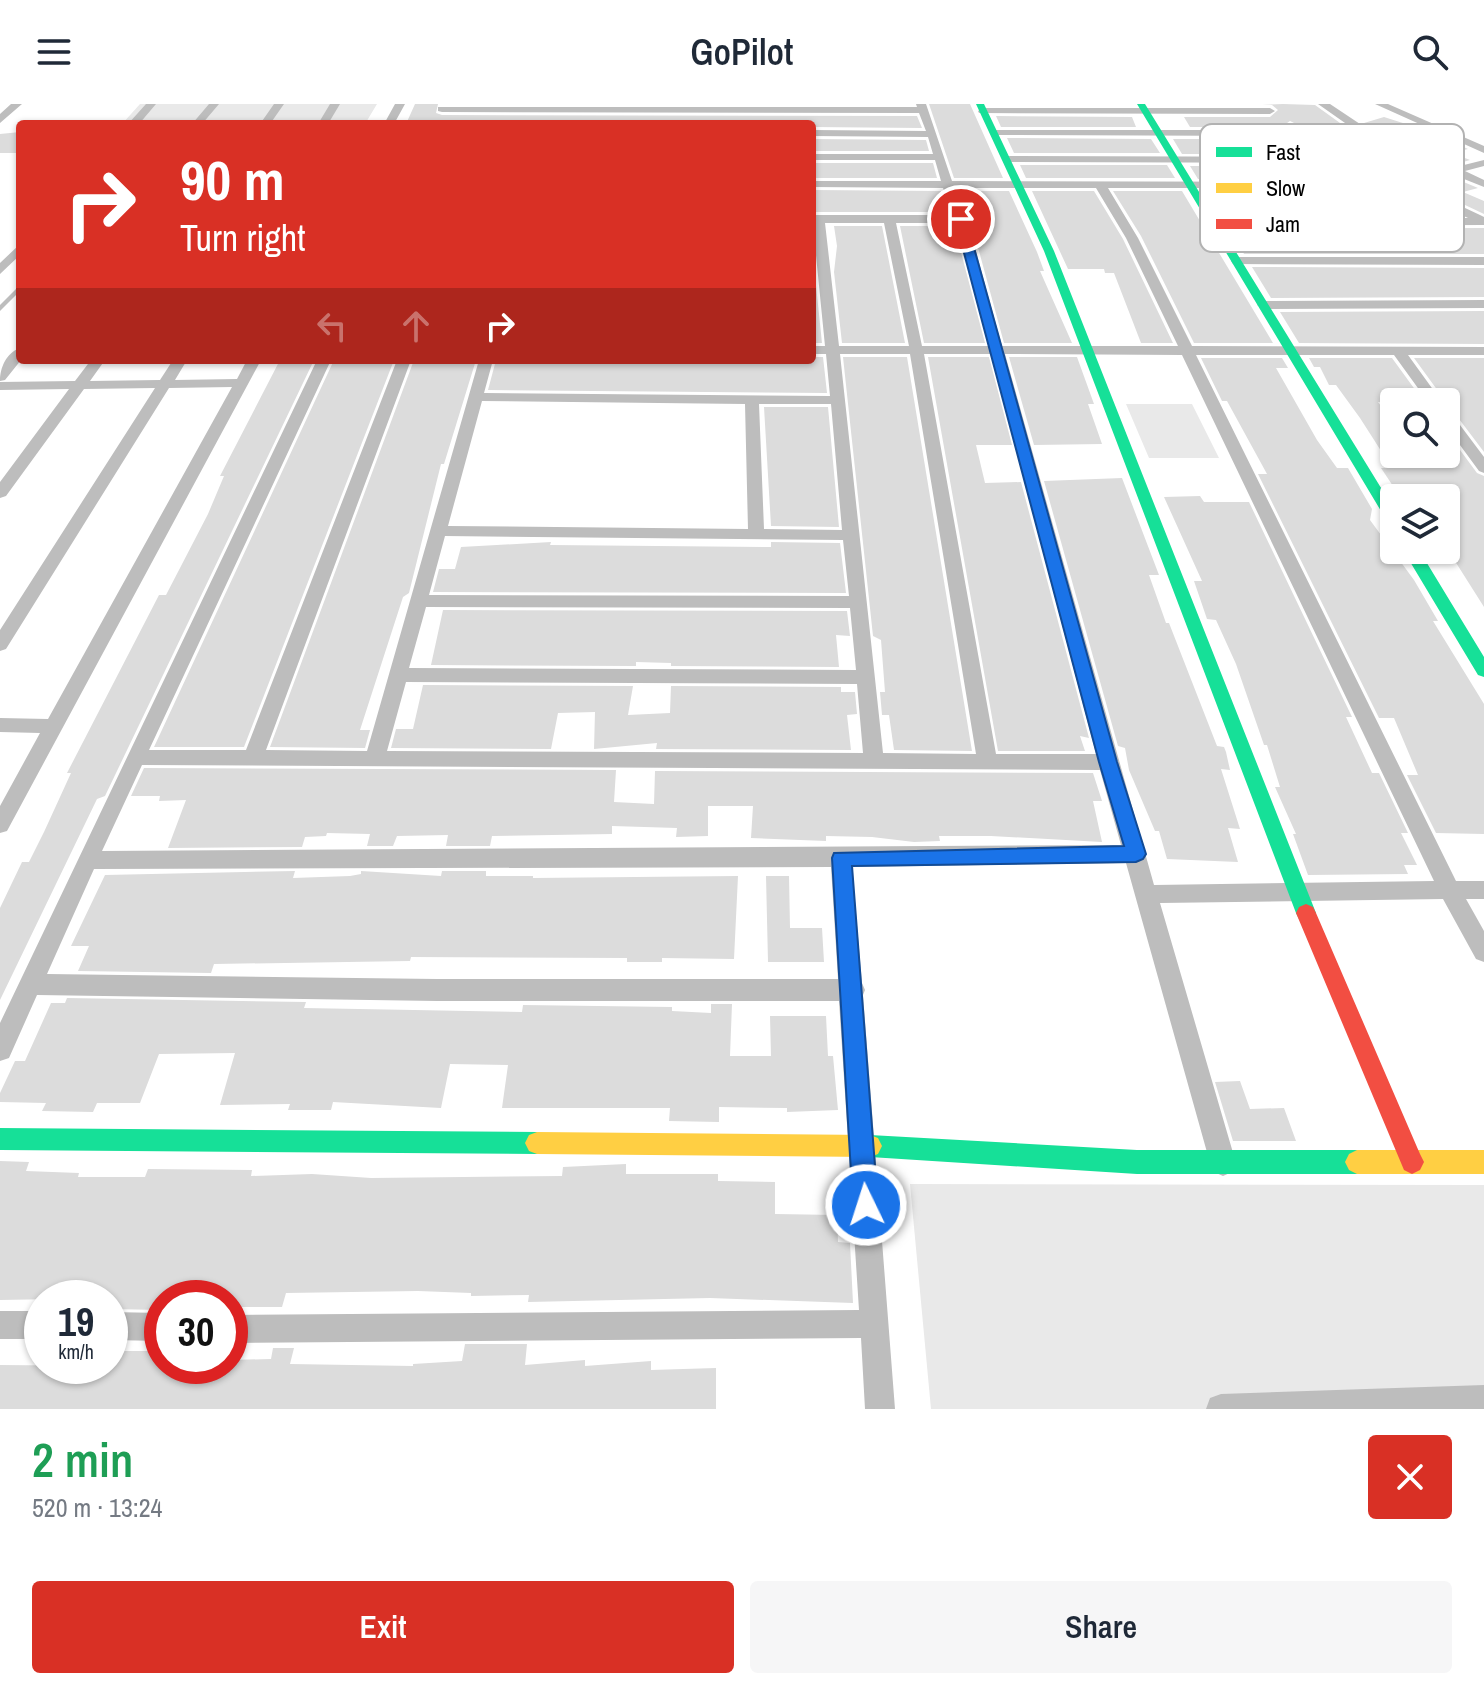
<!DOCTYPE html>
<html lang="en">
<head>
<meta charset="utf-8">
<style>
  body { margin:0; font-family:"Archivo Narrow",sans-serif; background:#f6f6f7; color:#1f2937; height:100vh; display:flex; flex-direction:column; font-size:30px; white-space:nowrap }
  * { box-sizing:border-box; margin:0 }
  p { font-size:26px; color:#747a83 }
  .icon { flex:none; width:44px; height:44px; fill:none; stroke:currentColor; stroke-width:2; stroke-linecap:round; stroke-linejoin:round }
  .map { position:relative; height:1305px; overflow:hidden }
  .details { display:flex; flex-direction:column; background:#fff; flex:1 }
  .details>* { flex:none }
  .top-card { position:absolute; left:16px; top:16px; width:800px; height:244px; border-radius:8px; box-shadow:0 2px 6px #0004; background:#d93025; color:#fff; overflow:hidden }
  .buttons { position:absolute; left:1380px; top:284px; display:grid; gap:16px }
  .buttons a { display:grid; place-items:center; width:80px; height:80px; border-radius:8px; background:#fff; box-shadow:0 2px 6px #0004; font-size:40px }
  .speed { position:absolute; left:24px; top:1176px; display:flex; gap:16px; font-size:40px; font-weight:700; text-align:center }
  .speed>* { display:grid; place-content:center; width:104px; height:104px; border-radius:50%; background:#fff; box-shadow:0 2px 6px #0004; line-height:1 }
  .speed small { font-size:20px; font-weight:400 }
  .speed .limit { border:12px solid #d22; background:#fff; color:#111 }
  .pin { position:absolute; display:grid; place-items:center; width:68px; height:68px; color:#fff; margin:-34px; border:4px solid #fff; border-radius:50%; box-shadow:0 2px 8px #0007 }
  .me { position:absolute; width:88px; margin:-44px; rotate:356deg; stroke-linejoin:round; filter:drop-shadow(0 0 6px #0008) }
  .turn { display:flex; align-items:center; gap:28px; height:168px; padding:0 32px; font-size:36px }
  .turn .icon { width:104px; height:104px; stroke-width:2.5 }
  .turn b { display:block; font-size:56px; line-height:68px }
  .lanes { display:flex; align-items:center; height:76px; padding:0 32px; background:#0003; justify-content:center; gap:40px; direction:ltr }
  .lanes .off { opacity:.35 }
  .round { display:grid; place-items:center; flex:none; width:84px; height:84px; border-radius:8px; background:#f6f6f7 }
  .overview { display:flex; align-items:center; justify-content:space-between; height:136px; padding:0 32px }
  h1 { font-size:48px; font-weight:600; line-height:60px; color:#1e9e55 }
  .cta { display:flex; gap:16px; margin-top:auto; padding:16px 32px }
  .cta a { flex:1; height:92px; border-radius:8px; background:#d93025; color:#fff; font-size:32px; font-weight:600; line-height:92px; text-align:center }
  .cta a+a { background:#f6f6f7; color:#1f2937 }
  header { display:flex; justify-content:space-between; align-items:center; height:104px; padding:0 32px; background:#fff; font-size:36px; font-weight:600 }
  .map>svg:first-child { display:block }
  .green { fill:#e9e9e9 }
  .building { fill:#dcdcdc }
  .lines { fill:none; stroke-linecap:round; stroke-linejoin:round }
  .lane { fill:#bdbdbd; fill-rule:evenodd }
  .street { fill:#bdbdbd; fill-rule:evenodd }
  .fast { fill:#16e098; fill-rule:evenodd }
  .slow { fill:#ffcf43; fill-rule:evenodd }
  .jam { fill:#f24e42; fill-rule:evenodd }
  .route { fill:#1a73e8; stroke:#114b97; stroke-width:2 }
  .key { fill:#fff; stroke:#b2b2b2; stroke-width:2 }
  .key-label { font-size:22px; fill:#000 }
</style>
</head>
<body>
<header><svg class="icon" aria-label="menu" viewBox="0 0 24 24"><path d="M4 6h16M4 12h16M4 18h16"/></svg>GoPilot<svg class="icon" aria-label="search" viewBox="0 0 24 24"><circle cx="10" cy="10" r="6"/><path d="M15 15l6 6"/></svg></header>
<div class="map">
<svg width="1484" height="1305" viewBox="0 0 1484 1305">
  <rect width="100%" height="100%" fill="#fff"/>
  <!-- green -->
  <path class="green" d="M140,0H377L365,20H122Z
    M1126,300H1192L1219,354H1149Z
    M910,1080L1484,1081V1305H931Z"/>
  <!-- building -->
  <path class="building" d="M415,0H438L436,9L442,11L917,12L922,24L812,23V20H406Z
    M929,0H970L1003,74H954Z
    M1283,0L1315,1L1354,29L1435,65L1406,74L1290,17L1281,23H1190L1184,13H1270L1278,6L1272,1H1262Z
    M996,12L1132,13L1136,23H1001Z
    M1384,13L1428,27L1468,45L1452,49L1470,56L1456,60L1364,19Z
    M20,28V49H0V30Z
    M1007,34L1151,35L1160,49H1014Z
    M812,35L926,36L929,47H812Z
    M1173,35H1296L1324,50H1182Z
    M812,59H933L937,74H812Z
    M1020,61H1167L1175,74H1026Z
    M1190,62H1349L1377,75H1198Z
    M1454,74L1478,84L1463,88L1484,97V110L1425,82Z
    M812,86L941,87L950,108H812Z
    M959,87H1009L1037,148L1044,167H1040L1072,239H1004L970,114Z
    M1032,87H1094L1123,135L1173,239H1141L1114,169H1105L1104,165H1068Z
    M1113,87H1182L1273,239H1194L1141,132Z
    M834,122H882L905,239H842L834,168L837,142Z
    M900,122H954L985,239H924Z
    M1484,124V150H1244L1229,125Z
    M1252,163L1484,164V193L1271,194Z
    M812,172H815L822,239H812Z
    M1484,207V240L1299,239L1280,208Z
    M812,253H823L827,289L488,286L496,256H812Z
    M843,253H907L972,647L894,646L889,611H882L880,588H885L881,536L873,532Z
    M928,253H989L1012,341H976L985,379L1021,378L1089,634L1080,632L1085,647H998Z
    M1009,253H1077L1094,300H1088L1102,340L1034,341Z
    M1201,254H1282L1288,264H1276L1317,336L1337,364H1348L1372,405L1370,416L1414,476L1438,517H1433L1484,600V730L1436,729L1407,671H1418L1394,614H1379L1258,370H1267L1227,297H1222Z
    M1309,254H1392L1424,298H1378L1394,320V350H1446V327L1477,369L1484,372V503L1453,454H1460L1446,432V394H1401L1381,364H1376H1392L1360,314L1336,281H1329L1320,263H1314Z
    M1414,254H1484V348L1453,307L1446,305V298Z
    M280,256H314L105,692L97,695L0,896V804L22,758H29L44,728L71,669H67L159,491H166L208,410L224,372H220Z
    M334,256H394L244,643H154Z
    M414,256H476L444,360H441L409,489L403,493L360,626H370L365,644L270,643Z
    M764,303H828L839,423L771,422Z
    M1122,374L1159,471H1149L1166,519H1169L1217,642L1224,643L1226,648L1230,666L1221,665L1240,725L1228,724L1238,758L1167,755L1159,727H1155L1129,666L1125,644L1118,642L1044,377Z
    M1200,392L1204,398H1249L1352,613H1346L1372,669H1379L1408,729H1401L1417,761H1404L1408,770L1308,771L1293,730H1296L1275,683H1280L1267,641H1264L1236,560L1216,516L1207,515L1194,477H1202L1164,393Z
    M551,438L550,441L771,443V438L840,439L846,489L433,488L439,465H455L461,443Z
    M443,506L847,507L850,532L836,531L839,563L671,562V559L636,558V562L431,561Z
    M423,581L633,582L628,611L670,609L671,582L841,583V588H855L857,610L847,611L851,646L656,645L657,639L594,645L595,608L558,609L551,645L391,644L396,625H413Z
    M144,664L616,666L614,698L654,700L655,667L1093,669L1102,697H1093L1102,738L991,732H939L940,737L914,738L872,733L826,732V737L751,734L753,702H708V732L676,733L677,724L612,722V730L492,732L490,742H446L448,731L397,732L393,742H367L370,730L327,729L326,732L305,733L302,743L168,744L186,696L159,697L160,692H131Z
    M295,767L293,774L350,772L361,770V767L441,772L442,767H486V772H533V774L738,772L734,855L662,854V858H627V854L411,853L410,857L214,860L211,869L78,867L89,842H71L105,771Z
    M766,772H789L790,824H822L824,858H768Z
    M67,894L306,898L304,904L522,908L523,901L672,903V907L711,909V900H732L730,952H771L770,912H826L828,952H833L838,1006L787,1008V1004L719,1003V1018L669,1017L670,1004H502L508,961L450,960L441,1004L333,998L331,1006H288L290,1000L220,1001L235,949L159,950L140,999H97L93,1008L42,1007L46,999L0,998V989L15,957H25L51,899H65Z
    M1240,977L1250,1005L1284,1004L1296,1037H1233L1215,978Z
    M0,1057L29,1058L26,1067L79,1069L78,1073H145L148,1065L252,1066L251,1072L312,1070L371,1074L562,1072L563,1063L626,1060V1070H718V1077L775,1078V1110L837,1111L838,1138L850,1139L853,1199L710,1194L528,1198L529,1191L471,1192V1189L418,1187L286,1189L282,1203H231L234,1194H162V1206L110,1205V1194L0,1196Z
    M465,1240H527L525,1261L585,1256V1262L651,1257V1266L716,1264V1305H0V1261L110,1262V1247H162V1262H230V1256L271,1255L273,1244H294L290,1260L413,1262V1260L462,1257Z"/>
  <g class="lines">
    <!-- lane -->
    <path class="lane" d="M20,181V187L0,207V201Z"/>
    <!-- street -->
    <path class="street" d="M11,0H22L0,19V10Z
      M146,0H156L139,20H128Z
      M209,0H219L202,20H192Z
      M274,0H284L270,20H260Z
      M330,0H340L328,20H318Z
      M395,0H405L394,20H384Z
      M916,0H926L952,77L1390,78L1350,59L1008,58L1003,55L1008,52L1336,53L1297,32L991,31L990,29L995,26H1287L1284,23L1289,20L1406,77L1444,66L1355,26L1318,0H1330L1363,22L1456,63L1484,56V62L1465,67L1484,76V83L1454,71L1416,81L1480,111L1484,113V121L1212,122L1206,118L1212,114H1468L1404,84H1108L1138,134L1192,242L1484,243V251H1408L1442,298H1428L1394,251H1196L1456,777H1484V795H1466L1484,827V858L1476,855L1443,795L1160,799L1236,1059L1232,1068L1223,1072L1214,1068L1210,1059L1126,759L852,763L862,879L865,886L863,891L895,1305H865L861,1234L230,1239V1211L859,1206L839,897H437L37,891L9,954L0,957V919L317,256H331L149,646H246L397,256H411L266,646L367,647L479,256H493L484,289L830,292L826,250H812V242H825L812,111H954L943,84L812,83V77H941L935,56H812V50H933L928,33L812,32V26L926,27L919,9L442,8L438,7V3H917ZM954,84H1096L1126,134L1178,242H1002L967,115ZM825,119H884L909,242H839ZM896,119H956L989,242H922ZM840,250H910L976,650L883,649ZM924,250H991L1096,650H996ZM1005,250L1182,251L1434,777L1154,781ZM482,297L745,300L748,425L448,422ZM759,300H831L842,426L764,425ZM445,432L843,436L849,492L429,491ZM426,503L850,504L856,566L409,564ZM406,578L857,580L863,649L387,647ZM142,661L1100,666L1121,741L102,747ZM831,763L838,875H437L47,870L94,765Z
      M1375,0H1388L1484,42V49Z
      M983,4H1270L1275,7L1270,10L979,9L978,7Z
      M20,140V151L0,170V159Z
      M1237,153H1484V161L1233,160L1231,157Z
      M1484,196V204L1264,205L1257,201L1264,197Z
      M20,244L21,256L5,276L0,277C0,264 6,249 20,244Z
      M91,256H105L90,277L160,276L173,256H187L175,276L237,275L247,256H261L7,727L0,729V702L40,629L0,628V614L48,615L232,283L169,284L6,545L0,547V526L155,284L84,285L6,392L0,394V378L69,285L0,286V278L75,277Z
      M1446,308L1451,309L1484,353V369L1479,367L1446,322Z
      M0,1207H42V1235H0Z
      M110,1208L162,1209V1237L110,1236Z
      M1484,1281V1305H1206L1210,1294L1221,1290Z"/>
    <!-- fast -->
    <path class="fast" d="M976,0H984L1054,147L1316,809L1313,815L1306,818L1299,815L1296,809L1044,147Z
      M1137,0H1145L1394,405V422L1387,417Z
      M1403,446H1419L1484,553V573L1478,571Z
      M0,1024L537,1028L545,1031L549,1039L545,1047L537,1050L0,1046Z
      M870,1031L1137,1046H1357L1365,1050L1369,1058L1365,1066L1357,1070H1137L870,1053L862,1050L858,1042L862,1034Z"/>
    <!-- slow -->
    <path class="slow" d="M537,1028L870,1031L878,1034L882,1042L878,1050L870,1053L537,1050L529,1047L525,1039L529,1031Z
      M1357,1046H1484V1070H1357L1349,1066L1345,1058L1349,1050Z"/>
    <!-- jam -->
    <path class="jam" d="M1306,800L1313,803L1316,809L1420,1050L1424,1058L1420,1066L1412,1070L1404,1066L1296,809L1299,803Z"/>
  </g>
  <!-- route -->
  <path class="route" d="M961,112L966,115L1117,658L1146,750L1143,755L1136,758L852,762L878,1101L874,1109L866,1113L857,1109L853,1101L832,754L834,749L1124,742L1099,658L955,115Z"/>
  <!-- legend -->
  <rect x="1200" y="20" width="264" height="128" rx="12" class="key"/>
  <rect x="1216" y="43" width="36" height="10" fill="#16e098"/>
  <rect x="1216" y="79" width="36" height="10" fill="#ffcf43"/>
  <rect x="1216" y="115" width="36" height="10" fill="#f24e42"/>
  <g class="key-label">
    <text x="1266" y="56">Fast</text>
    <text x="1266" y="92">Slow</text>
    <text x="1266" y="128">Jam</text>
  </g>
</svg>
<div class="buttons">
<a><svg class="icon" aria-label="search" viewBox="0 0 24 24"><circle cx="10" cy="10" r="6"/><path d="M15 15l6 6"/></svg></a>
<a><svg class="icon" aria-label="layers" viewBox="0 0 24 24"><path d="M12 4l9 5-9 5-9-5zM3 14l9 5 9-5"/></svg></a>
</div>
<div class="speed"><div>19<small>km/h</small></div><div class="limit">30</div></div>
<div class="pin" style="left:961px;top:115px;background:#d93025"><svg class="icon" aria-label="arrive" viewBox="0 0 24 24"><path d="M6 21V4h12l-3 4 3 4H6"/></svg></div>
<svg class="me" style="left:866px;top:1101px" viewBox="-20 -20 40 40"><circle r="17" fill="#1a73e8" stroke="#fff" stroke-width="3"/><path d="M0-11L8 9 0 5-8 9z" fill="#fff"/></svg>
<div class="top-card">
<div class="turn"><svg class="icon" aria-label="right" viewBox="0 0 24 24"><path d="M7 20v-9h11M14 6l5 5-5 5"/></svg><div><b>90 m</b>Turn right</div></div>
<div class="lanes"><svg class="icon off" aria-label="left" viewBox="0 0 24 24"><path d="M17 20v-9H6M10 6l-5 5 5 5"/></svg><svg class="icon off" aria-label="ahead" viewBox="0 0 24 24"><path d="M12 20V5M6 11l6-6 6 6"/></svg><svg class="icon" aria-label="right" viewBox="0 0 24 24"><path d="M7 20v-9h11M14 6l5 5-5 5"/></svg></div>
</div>
</div>
<section class="details">
<div class="overview"><div><h1>2 min</h1><p>520 m · 13:24</p></div><a class="round" style="background:#d93025;color:#fff"><svg class="icon" aria-label="close" viewBox="0 0 24 24"><path d="M6 6l12 12M18 6L6 18"/></svg></a></div>
<div class="cta"><a>Exit</a><a>Share</a></div>
</section>
</body>
</html>
